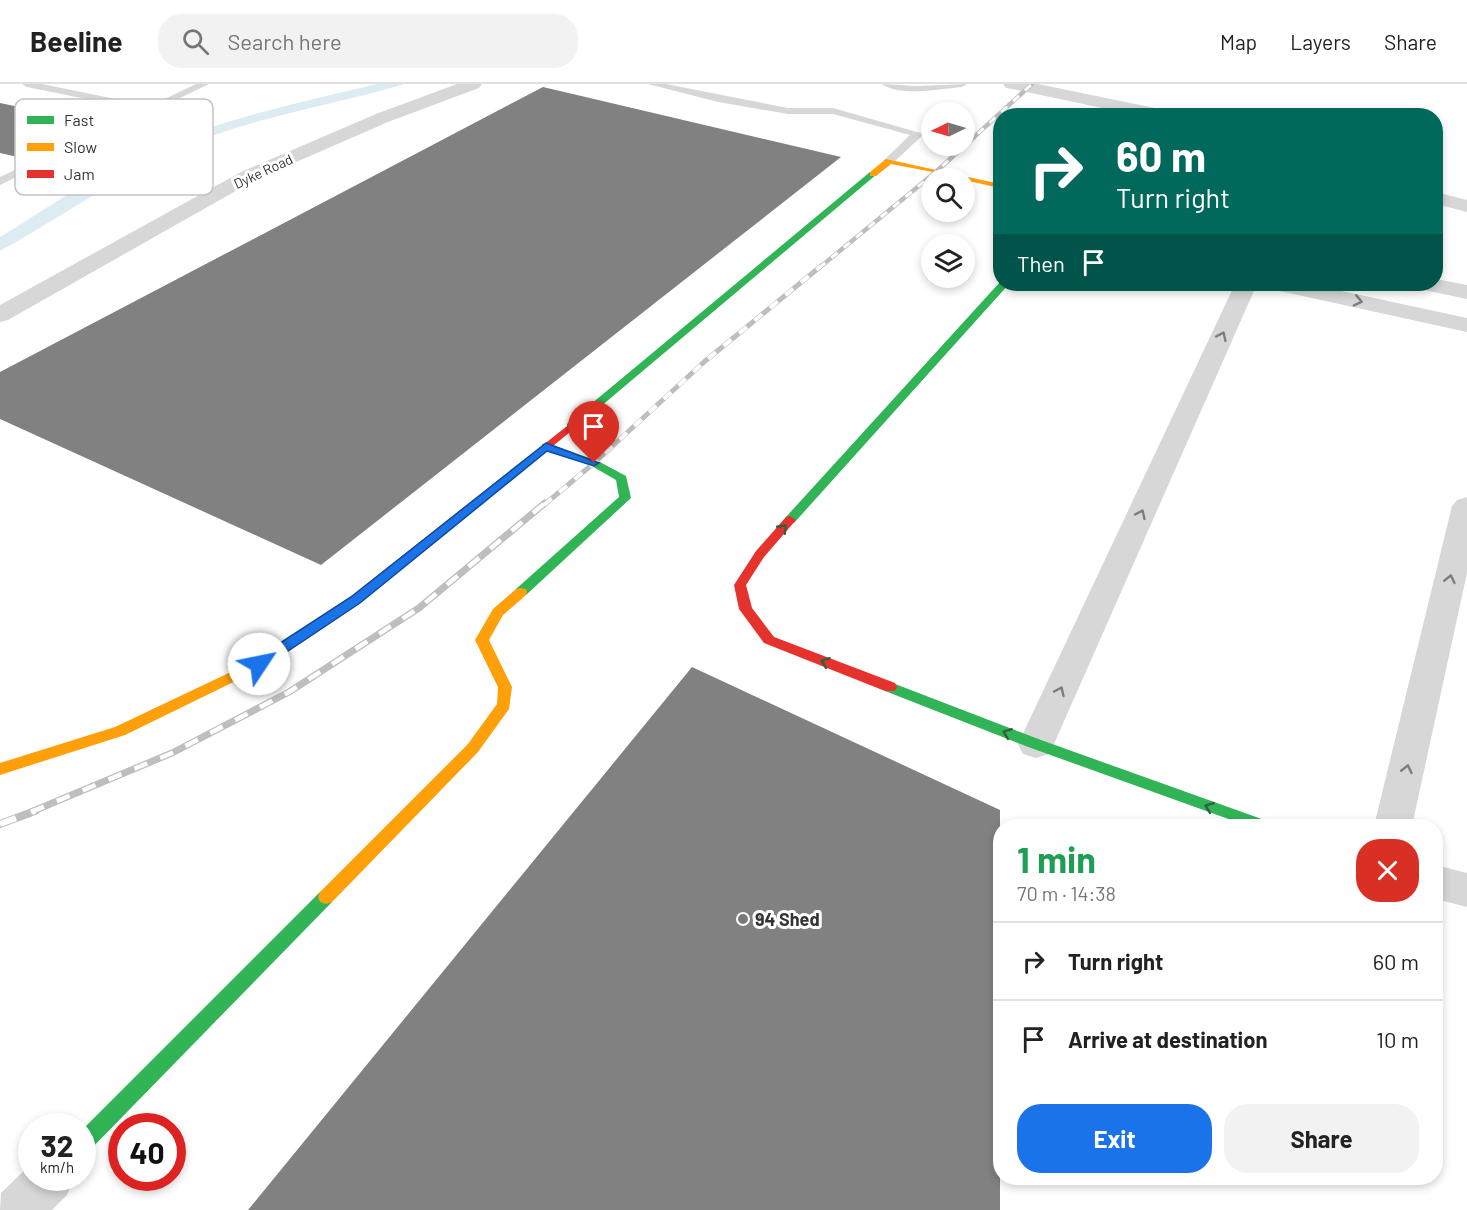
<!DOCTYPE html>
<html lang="en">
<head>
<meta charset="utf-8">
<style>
  body { margin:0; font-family:Barlow,sans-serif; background:#f2f2f2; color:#222; height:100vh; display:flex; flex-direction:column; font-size:22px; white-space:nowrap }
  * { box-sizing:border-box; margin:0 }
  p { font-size:20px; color:#767676 }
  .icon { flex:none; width:33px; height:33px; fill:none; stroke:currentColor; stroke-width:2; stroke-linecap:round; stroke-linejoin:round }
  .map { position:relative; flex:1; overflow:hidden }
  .sheet { position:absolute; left:993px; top:735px; width:450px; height:366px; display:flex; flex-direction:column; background:#fff; border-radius:24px; box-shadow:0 3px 9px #0003 }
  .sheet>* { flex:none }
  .banner { position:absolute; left:993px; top:24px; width:450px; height:183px; border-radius:24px; box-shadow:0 3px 9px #0003; background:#00695c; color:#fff; overflow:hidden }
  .needle { width:39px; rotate:265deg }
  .fabs { position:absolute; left:921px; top:18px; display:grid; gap:12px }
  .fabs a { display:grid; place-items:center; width:54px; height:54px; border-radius:50%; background:#fff; box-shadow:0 3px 9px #0003; font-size:30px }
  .speed { position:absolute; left:18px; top:1029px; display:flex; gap:12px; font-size:30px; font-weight:700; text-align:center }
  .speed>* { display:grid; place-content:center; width:78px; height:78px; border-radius:50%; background:#fff; box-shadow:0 3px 9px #0003; line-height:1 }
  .speed small { font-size:15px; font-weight:400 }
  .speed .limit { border:9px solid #d22; background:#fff; color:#111 }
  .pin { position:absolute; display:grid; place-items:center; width:51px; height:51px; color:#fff; margin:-62px -26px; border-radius:50% 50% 50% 0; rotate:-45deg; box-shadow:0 0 6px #0007 }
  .pin .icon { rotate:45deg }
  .me { position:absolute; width:66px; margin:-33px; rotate:56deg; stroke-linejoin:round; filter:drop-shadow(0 0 4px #0008) }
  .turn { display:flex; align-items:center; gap:21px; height:126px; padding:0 24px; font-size:27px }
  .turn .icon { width:78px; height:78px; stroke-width:2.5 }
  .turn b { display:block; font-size:42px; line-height:51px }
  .then { display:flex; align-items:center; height:57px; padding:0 24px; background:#0003; gap:12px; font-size:22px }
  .round { display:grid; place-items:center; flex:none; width:63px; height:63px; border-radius:24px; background:#f2f2f2 }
  .overview { display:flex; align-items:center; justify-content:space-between; height:102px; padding:0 24px }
  h1 { font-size:36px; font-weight:700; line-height:45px; color:#1e9e55 }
  .cta { display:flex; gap:12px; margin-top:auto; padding:12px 24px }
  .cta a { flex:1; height:69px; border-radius:24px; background:#1a73e8; color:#fff; font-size:24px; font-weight:700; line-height:69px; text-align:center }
  .cta a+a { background:#f2f2f2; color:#222 }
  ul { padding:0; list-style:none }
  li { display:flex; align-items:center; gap:18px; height:78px; padding:0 24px; border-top:2px solid #e0e0e0 }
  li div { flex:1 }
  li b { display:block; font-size:22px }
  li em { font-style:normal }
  header { display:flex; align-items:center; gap:36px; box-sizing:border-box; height:84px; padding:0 30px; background:#fff; border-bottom:2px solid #e0e0e0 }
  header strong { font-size:28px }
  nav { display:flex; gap:33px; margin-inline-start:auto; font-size:21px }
  .search { width:420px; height:54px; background:#f2f2f2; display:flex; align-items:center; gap:15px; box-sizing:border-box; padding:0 21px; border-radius:24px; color:#767676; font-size:22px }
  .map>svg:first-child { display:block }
  .water { fill:#ddebf3 }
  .building { fill:#818181 }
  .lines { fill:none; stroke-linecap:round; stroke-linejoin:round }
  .lane { fill:#d7d7d7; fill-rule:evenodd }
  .street { fill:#d7d7d7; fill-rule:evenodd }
  .fast { fill:#30b455; fill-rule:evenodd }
  .slow { fill:#ff9f0a; fill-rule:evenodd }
  .jam { fill:#e5322d; fill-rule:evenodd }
  .rail-far3-casing { stroke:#bebebe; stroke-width:4.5 }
  .rail-far2-casing { stroke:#bebebe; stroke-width:5 }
  .rail-far1-casing { stroke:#bebebe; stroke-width:7 }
  .rail-casing { stroke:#bebebe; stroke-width:8 }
  .rail-far3 { stroke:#fff; stroke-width:3; stroke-dasharray:8; stroke-linecap:butt }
  .rail-far2 { stroke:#fff; stroke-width:4; stroke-dasharray:10; stroke-linecap:butt }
  .rail-far1 { stroke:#fff; stroke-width:4.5; stroke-dasharray:14; stroke-linecap:butt }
  .rail { stroke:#fff; stroke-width:6; stroke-dasharray:17; stroke-linecap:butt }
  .oneway { stroke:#7d7d7d }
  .oneway2 { stroke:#32603f }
  .route { fill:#1a73e8; stroke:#114b97; stroke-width:1.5 }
  .poi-dot { fill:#7a7a7a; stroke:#fff; stroke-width:2 }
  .labels { text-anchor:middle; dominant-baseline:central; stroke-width:6; stroke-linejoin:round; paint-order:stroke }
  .far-street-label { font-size:14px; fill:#333; stroke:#fff }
  .near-poi-label { font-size:18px; font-weight:bold; fill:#333; stroke:#fff; text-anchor:start }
  .key { fill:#fff; stroke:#c2c2c2; stroke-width:1.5 }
  .key-label { font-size:16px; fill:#333 }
</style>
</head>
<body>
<header>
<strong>Beeline</strong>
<div class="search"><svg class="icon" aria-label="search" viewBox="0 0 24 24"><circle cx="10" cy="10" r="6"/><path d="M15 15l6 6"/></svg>Search here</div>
<nav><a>Map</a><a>Layers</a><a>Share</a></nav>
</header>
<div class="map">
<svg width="1467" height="1126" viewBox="0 0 1467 1126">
  <rect width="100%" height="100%" fill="#fff"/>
  <!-- water -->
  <path class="water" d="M377,0H404C335,21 263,31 196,58C127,86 65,131 0,167V153C43,127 84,98 129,76C207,38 293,20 377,0Z"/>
  <!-- building -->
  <path class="building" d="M543,3L841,73L321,481L0,335V288Z
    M0,19L96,39L22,74L0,69Z
    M692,583L1000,726V1126H248Z"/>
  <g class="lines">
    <!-- lane -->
    <path class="lane" d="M22,0H42L150,22L196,0H209L0,101V93L140,26L27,3Z
      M648,0H666L788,24H833L924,50L893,79L889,80L883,77L885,75L910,51L833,30H788L718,18Z
      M882,0L917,2L967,0L962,3C940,5 900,13 882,0Z"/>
    <!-- street -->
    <path class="street" d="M457,0H482L479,4L388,38L255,96L8,236L0,238V221L241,88L376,30Z
      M1003,0H1038L1169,27L1178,32H1140L1012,5L1006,4Z
      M1436,108L1467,116V128L1436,120Z
      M1436,195L1467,201V215L1419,205L1416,200H1436Z
      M1235,200H1257L1054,660L1049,670L1036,674L1023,670L1018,660Z
      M1269,200H1309L1467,234V248L1280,207L1272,205Z
      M1467,413V489L1412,742H1374L1452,422L1457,416Z
      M1436,781L1467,789V823L1436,815Z
      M32,1079V1094H74L67,1111L52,1126H0L1,1109Z"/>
    <!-- fast -->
    <path class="fast" d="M870,88L877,90L575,344H567V340Z
      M1000,198L1009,200L794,439H786L784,436L786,433Z
      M546,359L598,377L626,392L631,414L526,511H516L515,508L516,505L619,413L616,396L590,381L542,364V360Z
      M890,598L1041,656L1270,738L1273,742H1248L1031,664L885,607L883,603L885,599Z
      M326,806L332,808L334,813L332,818L89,1067L82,1069V1046L320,808Z"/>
    <!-- slow -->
    <path class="slow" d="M886,75L1000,100V104L964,96V94L891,80L876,92H870V88Z
      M521,504L526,505L527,508L526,511L503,531L489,556L512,603L509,625L478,668L332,818L326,820L320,818L318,813L320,808L468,660L497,620L498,603L475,556L493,525L516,505Z
      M299,549L306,554L304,557L264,583L125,651L0,691V679L115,643L254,577Z"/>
    <!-- jam -->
    <path class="jam" d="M571,339L575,340V344L360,519L304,557H294L292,554L294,551L350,513Z
      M790,432L796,436L764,473L746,501L752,524L774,553L895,599L897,603L895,607H885L764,559L739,525L734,501L756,467L786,433Z"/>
    <defs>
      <path id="rail-far3" d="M819,184L937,87L1032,0"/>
      <path id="rail-far2" d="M544,421L594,379L704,278L821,182"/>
      <path id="rail-far1" d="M31,728L172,669L289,608L419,524L545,419"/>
      <path id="rail" d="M0,740L35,727"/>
    </defs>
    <!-- rail-far3 casing -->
    <use href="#rail-far3" class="rail-far3-casing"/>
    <!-- rail-far2 casing -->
    <use href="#rail-far2" class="rail-far2-casing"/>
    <!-- rail-far1 casing -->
    <use href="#rail-far1" class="rail-far1-casing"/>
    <!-- rail casing -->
    <use href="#rail" class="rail-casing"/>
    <!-- rail-far3 -->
    <use href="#rail-far3" class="rail-far3"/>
    <!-- rail-far2 -->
    <use href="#rail-far2" class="rail-far2"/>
    <!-- rail-far1 -->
    <use href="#rail-far1" class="rail-far1"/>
    <!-- rail -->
    <use href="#rail" class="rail"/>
  </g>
  <!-- one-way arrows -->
  <defs><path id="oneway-chevron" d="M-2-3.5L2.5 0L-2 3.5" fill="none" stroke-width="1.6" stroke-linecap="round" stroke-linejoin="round" transform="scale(1.5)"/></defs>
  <g class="oneway">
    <use href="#oneway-chevron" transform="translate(1358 217) rotate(13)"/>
    <use href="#oneway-chevron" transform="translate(1222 252) rotate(-65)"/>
    <use href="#oneway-chevron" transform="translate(1141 430) rotate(-65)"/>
    <use href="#oneway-chevron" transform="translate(1450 495) rotate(-77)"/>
    <use href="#oneway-chevron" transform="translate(1060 607) rotate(-65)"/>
    <use href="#oneway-chevron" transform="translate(1407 685) rotate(-77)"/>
  </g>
  <g class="oneway2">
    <use href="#oneway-chevron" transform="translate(783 444) rotate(-48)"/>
    <use href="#oneway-chevron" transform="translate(825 578) rotate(-159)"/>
    <use href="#oneway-chevron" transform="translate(1007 649) rotate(-159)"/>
    <use href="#oneway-chevron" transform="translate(1209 723) rotate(-160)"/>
  </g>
  <!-- route -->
  <path class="route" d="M546,359L599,379L594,382L547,367L360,519L264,583H254L252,580L254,576L351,513Z"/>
  <!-- markers -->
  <circle class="poi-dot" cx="743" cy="835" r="6"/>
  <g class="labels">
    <!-- far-street labels -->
    <g class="far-street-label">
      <text transform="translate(263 87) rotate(-25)">Dyke Road</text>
    </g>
    <!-- near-poi labels -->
    <g class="near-poi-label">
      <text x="755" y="835">94 Shed</text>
    </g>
  </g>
  <!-- legend -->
  <rect x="15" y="15" width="198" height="96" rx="9" class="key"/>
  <rect x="27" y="32" width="27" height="8" fill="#30b455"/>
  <rect x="27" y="59" width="27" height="8" fill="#ff9f0a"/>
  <rect x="27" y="86" width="27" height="8" fill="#e5322d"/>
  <g class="key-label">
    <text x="64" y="42">Fast</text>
    <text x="64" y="69">Slow</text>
    <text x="64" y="96">Jam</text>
  </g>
</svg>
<div class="fabs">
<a><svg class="needle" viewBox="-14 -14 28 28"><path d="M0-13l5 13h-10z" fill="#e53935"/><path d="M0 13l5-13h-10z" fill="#767676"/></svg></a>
<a><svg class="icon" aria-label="search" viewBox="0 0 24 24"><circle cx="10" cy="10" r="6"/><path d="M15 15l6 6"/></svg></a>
<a><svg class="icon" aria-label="layers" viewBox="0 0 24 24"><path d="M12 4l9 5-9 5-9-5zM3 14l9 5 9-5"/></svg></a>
</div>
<div class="speed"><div>32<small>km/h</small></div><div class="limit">40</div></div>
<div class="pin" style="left:594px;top:379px;background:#d93025"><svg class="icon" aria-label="arrive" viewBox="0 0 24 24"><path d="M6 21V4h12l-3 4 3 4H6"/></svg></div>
<svg class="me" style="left:259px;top:580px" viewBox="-20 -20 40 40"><circle r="19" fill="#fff"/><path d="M0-13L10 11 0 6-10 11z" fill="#1a73e8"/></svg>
<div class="banner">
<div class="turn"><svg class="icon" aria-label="right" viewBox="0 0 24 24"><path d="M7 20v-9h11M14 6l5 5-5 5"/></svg><div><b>60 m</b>Turn right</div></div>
<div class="then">Then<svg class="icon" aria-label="arrive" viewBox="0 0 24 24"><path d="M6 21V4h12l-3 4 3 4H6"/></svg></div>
</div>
<section class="sheet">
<div class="overview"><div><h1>1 min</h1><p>70 m · 14:38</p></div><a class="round" style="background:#d93025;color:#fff"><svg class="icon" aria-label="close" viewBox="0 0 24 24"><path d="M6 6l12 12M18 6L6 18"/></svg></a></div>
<ul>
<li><svg class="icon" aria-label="right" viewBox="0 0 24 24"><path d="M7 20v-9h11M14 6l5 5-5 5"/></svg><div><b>Turn right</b></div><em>60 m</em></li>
<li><svg class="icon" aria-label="arrive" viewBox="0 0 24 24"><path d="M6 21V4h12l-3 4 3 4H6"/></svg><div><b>Arrive at destination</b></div><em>10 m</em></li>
</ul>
<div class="cta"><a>Exit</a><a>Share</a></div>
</section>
</div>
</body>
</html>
